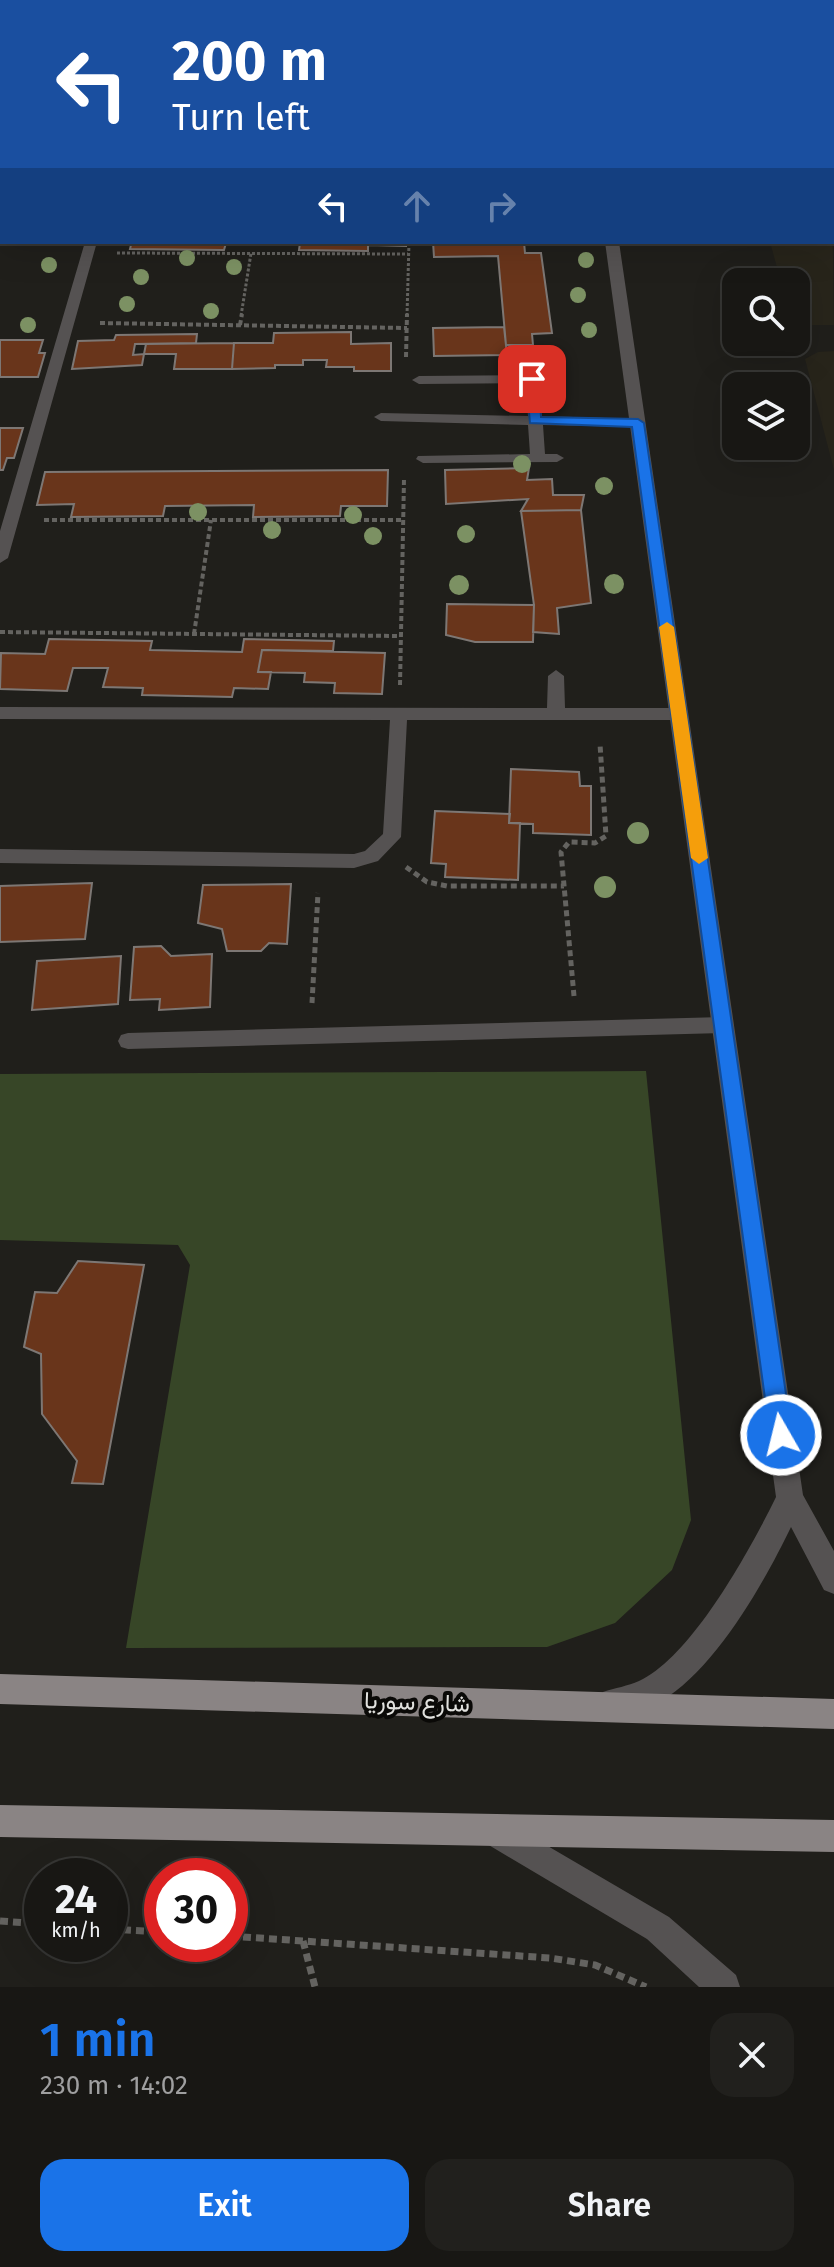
<!DOCTYPE html>
<html lang="en">
<head>
<meta charset="utf-8">
<style>
  body { margin:0; font-family:"Fira Sans",Vazirmatn,sans-serif; background:#21201d; color:#f1f3f6; height:100vh; display:flex; flex-direction:column; font-size:30px; white-space:nowrap }
  * { box-sizing:border-box; margin:0 }
  p { font-size:26px; color:#9f9fa0 }
  .icon { flex:none; width:44px; height:44px; fill:none; stroke:currentColor; stroke-width:2; stroke-linecap:round; stroke-linejoin:round }
  .map { position:relative; height:1987px; overflow:hidden }
  .side { display:flex; flex-direction:column; background:#181714; flex:1 }
  .side>* { flex:none }
  .banner { position:absolute; left:0px; top:0px; width:834px; height:244px; box-shadow:0 8px 32px #0002,0 0 0 2px #363634; background:#1a4fa0; color:#fff; overflow:hidden }
  .controls { position:absolute; left:722px; top:268px; display:grid; gap:16px }
  .controls a { display:grid; place-items:center; width:88px; height:88px; border-radius:16px; background:#181714; box-shadow:0 8px 32px #0002,0 0 0 2px #363634; font-size:40px }
  .speed { position:absolute; left:24px; top:1858px; display:flex; gap:16px; font-size:40px; font-weight:700; text-align:center }
  .speed>* { display:grid; place-content:center; width:104px; height:104px; border-radius:50%; background:#181714; box-shadow:0 8px 32px #0002,0 0 0 2px #363634; line-height:1 }
  .speed small { font-size:20px; font-weight:400 }
  .speed .limit { border:12px solid #d22; background:#fff; color:#111 }
  .pin { position:absolute; display:grid; place-items:center; width:68px; height:68px; color:#fff; margin:-34px; border-radius:16px; box-shadow:0 4px 12px #0006 }
  .me { position:absolute; width:88px; margin:-44px; rotate:352deg; stroke-linejoin:round; filter:drop-shadow(0 0 6px #0008) }
  .turn { display:flex; align-items:center; gap:28px; height:168px; padding:0 40px; font-size:36px }
  .turn .icon { width:104px; height:104px; stroke-width:2.5 }
  .turn b { display:block; font-size:56px; line-height:68px }
  .lanes { display:flex; align-items:center; height:76px; padding:0 40px; background:#0003; justify-content:center; gap:40px; direction:ltr }
  .lanes .off { opacity:.35 }
  .round { display:grid; place-items:center; flex:none; width:84px; height:84px; border-radius:24px; background:#21201d }
  .overview { display:flex; align-items:center; justify-content:space-between; height:136px; padding:0 40px }
  h1 { font-size:48px; font-weight:600; line-height:60px; color:#1a73e8 }
  .cta { display:flex; gap:16px; margin-top:auto; padding:16px 40px }
  .cta a { flex:1; height:92px; border-radius:24px; background:#1a73e8; color:#fff; font-size:32px; font-weight:600; line-height:92px; text-align:center }
  .cta a+a { background:#21201d; color:#f1f3f6 }
  .map>svg:first-child { display:block }
  .built { fill:#28251b }
  .green { fill:#374627 }
  .building { fill:#69351b; stroke:#7d7774; stroke-width:2 }
  .lines { fill:none; stroke-linecap:round; stroke-linejoin:round }
  .path-far3 { stroke:#646360; stroke-width:3; stroke-dasharray:3 2; stroke-linecap:butt }
  .path-far2 { stroke:#646360; stroke-width:4; stroke-dasharray:5 3; stroke-linecap:butt }
  .path-far1 { stroke:#646360; stroke-width:5; stroke-dasharray:6 4; stroke-linecap:butt }
  .path { stroke:#646360; stroke-width:7; stroke-dasharray:8 5; stroke-linecap:butt }
  .service { fill:#555252; fill-rule:evenodd }
  .minor { fill:#555252; fill-rule:evenodd }
  .primary { fill:#8a8484; fill-rule:evenodd }
  .tree { fill:#7c9163 }
  .route { fill:#1a73e8; stroke:#114b97; stroke-width:2 }
  .slow { fill:#f59e0b }
  .labels { text-anchor:middle; dominant-baseline:central; stroke-width:8; stroke-linejoin:round; paint-order:stroke }
  .near-street-label { font-size:24px; fill:#e1e1de; stroke:#0a0907 }
</style>
</head>
<body>
<div class="map">
<svg width="834" height="1987" viewBox="0 0 834 1987">
  <rect width="100%" height="100%" fill="#201f1b"/>
  <!-- built -->
  <path class="built" d="M832,187L834,325H796V282H781L770,242H832Z
    M834,351V470L805,359L818,352Z"/>
  <!-- green -->
  <path class="green" d="M646,1071L691,1520L672,1570L615,1623L547,1647L126,1648L190,1265L178,1245L0,1240V1074Z"/>
  <!-- building -->
  <path class="building" d="M94,242H261L226,243L224,250L130,249L131,245Z
    M406,242V246L368,245V251L299,250L300,243H260Z
    M433,242H524L525,253H541L552,333L532,334L533,345H506L498,256L434,257Z
    M504,327L507,355L434,356L433,328Z
    M351,332V344L391,343V371H354V367H326L327,360H303V365H275V368L232,369L234,343H273L274,333Z
    M197,334L196,343L135,344L133,355L144,354L142,365L72,369L78,341L114,340L116,335Z
    M0,340H43L39,353H45L38,377H0Z
    M234,343L232,369H174L176,354H144L146,344Z
    M0,428H23L14,458H7L3,470H0Z
    M529,468L527,480L552,479L553,495H584L581,510L521,511L528,499L446,504L445,470Z
    M388,470L387,506H341L340,516L253,517L254,505L165,506L163,516L71,517L74,504L37,505L45,472Z
    M581,510L591,603L557,608L559,634L533,632L534,605L521,511Z
    M447,604L534,605L533,642H475L446,635Z
    M49,639L152,641L150,650L242,652L244,639L334,641L333,651L262,650L258,672H271L268,689L234,688L232,697L142,695L143,688L103,687L108,668H73L67,691L0,689L1,653L45,654Z
    M262,650L385,653L382,694L334,693L335,683L304,682L305,673L258,672Z
    M511,769L579,772L580,786H591V835L533,833V824L509,823Z
    M435,811L510,814L509,823H520L518,880L445,877L446,864L431,863Z
    M92,883L85,939L0,942V886Z
    M291,884L287,944L269,943L261,951H227L222,929L198,923L203,885Z
    M161,946L171,956L212,954L210,1007L159,1010L160,999L130,1000L134,947Z
    M121,956L118,1004L32,1010L37,961Z
    M78,1261L144,1265L103,1484L72,1483L77,1461L42,1414L41,1354L24,1347L35,1292L57,1293Z"/>
  <g class="lines">
    <!-- path-far3 -->
    <path class="path-far3" d="M0,95L2,90
      M117,253L408,254
      M241,316L251,253
      M407,316L409,242"/>
    <!-- path-far2 -->
    <path class="path-far2" d="M100,323L407,328
      M240,325L242,314
      M406,357L407,314
      M44,520H403
      M0,632L400,636
      M194,634L211,520
      M400,685L404,479"/>
    <!-- path-far1 -->
    <path class="path-far1" d="M406,867L427,882L447,886H564
      M574,996L561,852L569,842L595,843L606,836L600,744
      M312,1003L318,893"/>
    <!-- path -->
    <path class="path" d="M0,1921L42,1924
      M110,1929L162,1932
      M230,1936L550,1958L595,1965L646,1987
      M303,1941L315,1987"/>
    <!-- service -->
    <path class="service" d="M156,0H166V2H156Z
      M392,0H402V2H392Z
      M832,117H834V123H832Z
      M85,242H97L8,558L0,563V531Z
      M559,375L564,376V382L539,383L542,416L638,419L645,423L638,427L543,425L545,454H557L564,458L557,462L423,463L416,459L418,456L530,454L528,425L381,421L374,417L381,413L528,416L525,383L419,384L412,380L419,376Z
      M556,670L564,676L565,708H679L688,714L679,720H407L401,837L378,861L354,868L0,863V849L354,854L365,851L383,834L390,720L0,719V707L547,708L548,676Z
      M723,1017L730,1019L733,1025L730,1031L723,1033L128,1049L121,1047L118,1041L121,1035L128,1033Z"/>
    <!-- minor -->
    <path class="minor" d="M571,0H583V2H571Z
      M800,0H812L813,2H801Z
      M832,5H834V11H832Z
      M605,242H619L803,1495L834,1551V1594L824,1590L791,1527C764,1583 715,1670 661,1701C647,1710 630,1713 614,1718L603,1714L599,1703L603,1692C615,1688 628,1686 639,1681C692,1657 751,1548 776,1497Z
      M498,1817L669,1917L736,1975L740,1987H699L647,1939L487,1844L482,1833L487,1822Z"/>
    <!-- primary -->
    <path class="primary" d="M0,1674L834,1699V1729L0,1704Z
      M0,1805L834,1820V1852L0,1837Z"/>
  </g>
  <!-- trees -->
  <g class="tree">
    <circle cx="187" cy="258" r="8"/>
    <circle cx="586" cy="260" r="8"/>
    <circle cx="49" cy="265" r="8"/>
    <circle cx="234" cy="267" r="8"/>
    <circle cx="141" cy="277" r="8"/>
    <circle cx="578" cy="295" r="8"/>
    <circle cx="127" cy="304" r="8"/>
    <circle cx="211" cy="311" r="8"/>
    <circle cx="28" cy="325" r="8"/>
    <circle cx="589" cy="330" r="8"/>
    <circle cx="522" cy="464" r="9"/>
    <circle cx="604" cy="486" r="9"/>
    <circle cx="198" cy="512" r="9"/>
    <circle cx="353" cy="515" r="9"/>
    <circle cx="272" cy="530" r="9"/>
    <circle cx="466" cy="534" r="9"/>
    <circle cx="373" cy="536" r="9"/>
    <circle cx="614" cy="584" r="10"/>
    <circle cx="459" cy="585" r="10"/>
    <circle cx="638" cy="833" r="11"/>
    <circle cx="605" cy="887" r="11"/>
  </g>
  <!-- route -->
  <path class="route" d="M532,376L539,379L541,417L638,419L644,423L792,1435L789,1443L781,1446L773,1443L770,1435L632,427L530,423L526,379Z"/>
  <!-- slow -->
  <path class="slow" d="M667,622L674,627L708,858L699,864L691,858L659,627Z"/>
  <g class="labels">
    <!-- near-street labels -->
    <g class="near-street-label">
      <text transform="translate(417 1702) rotate(2)">شارع سوريا</text>
    </g>
  </g>
</svg>
<div class="controls">
<a><svg class="icon" aria-label="search" viewBox="0 0 24 24"><circle cx="10" cy="10" r="6"/><path d="M15 15l6 6"/></svg></a>
<a><svg class="icon" aria-label="layers" viewBox="0 0 24 24"><path d="M12 4l9 5-9 5-9-5zM3 14l9 5 9-5"/></svg></a>
</div>
<div class="speed"><div>24<small>km/h</small></div><div class="limit">30</div></div>
<div class="pin" style="left:532px;top:379px;background:#d93025"><svg class="icon" aria-label="arrive" viewBox="0 0 24 24"><path d="M6 21V4h12l-3 4 3 4H6"/></svg></div>
<svg class="me" style="left:781px;top:1435px" viewBox="-20 -20 40 40"><circle r="17" fill="#1a73e8" stroke="#fff" stroke-width="3"/><path d="M0-11L8 9 0 5-8 9z" fill="#fff"/></svg>
<div class="banner">
<div class="turn"><svg class="icon" aria-label="left" viewBox="0 0 24 24"><path d="M17 20v-9H6M10 6l-5 5 5 5"/></svg><div><b>200 m</b>Turn left</div></div>
<div class="lanes"><svg class="icon" aria-label="left" viewBox="0 0 24 24"><path d="M17 20v-9H6M10 6l-5 5 5 5"/></svg><svg class="icon off" aria-label="ahead" viewBox="0 0 24 24"><path d="M12 20V5M6 11l6-6 6 6"/></svg><svg class="icon off" aria-label="right" viewBox="0 0 24 24"><path d="M7 20v-9h11M14 6l5 5-5 5"/></svg></div>
</div>
</div>
<section class="side">
<div class="overview"><div><h1>1 min</h1><p>230 m · 14:02</p></div><a class="round"><svg class="icon" aria-label="close" viewBox="0 0 24 24"><path d="M6 6l12 12M18 6L6 18"/></svg></a></div>
<div class="cta"><a>Exit</a><a>Share</a></div>
</section>
</body>
</html>
